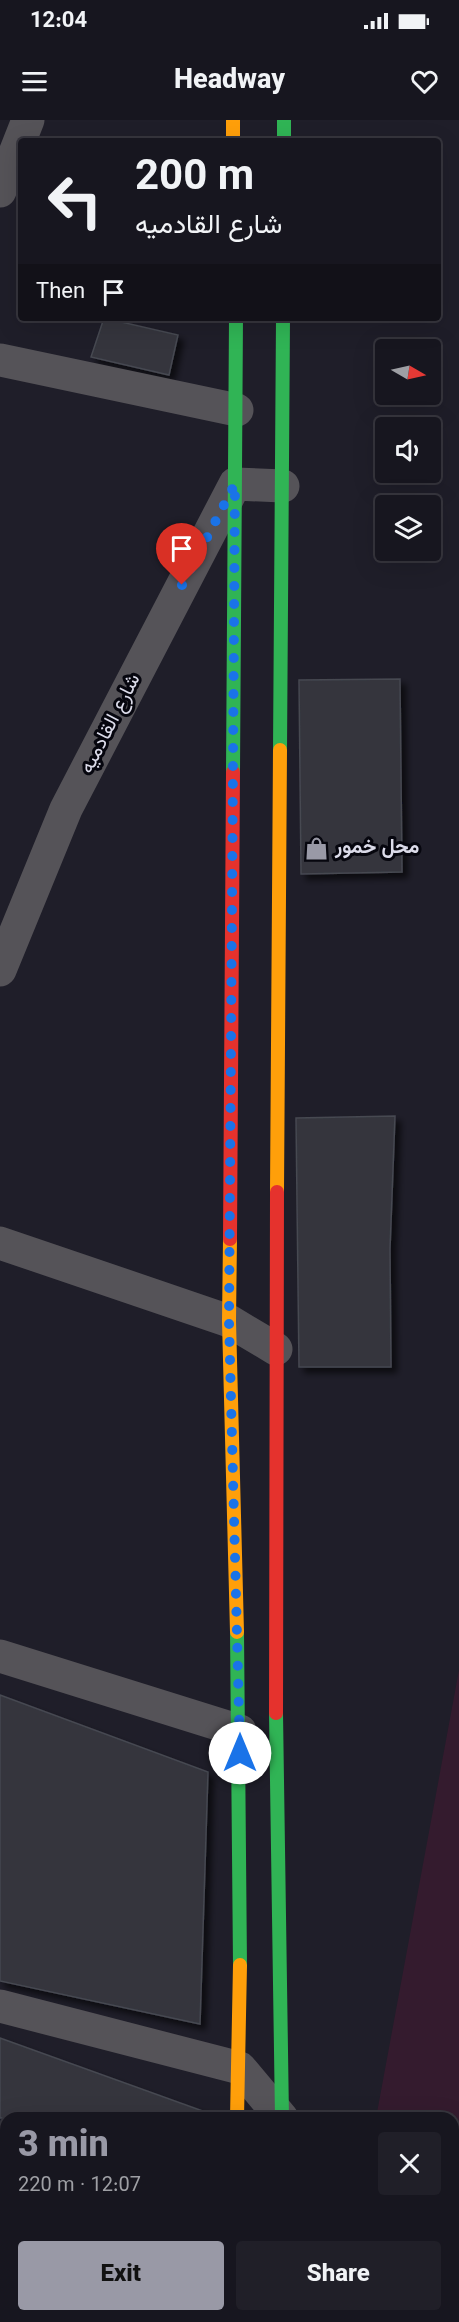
<!DOCTYPE html>
<html lang="en">
<head>
<meta charset="utf-8">
<style>
  body { margin:0; font-family:Georgia,Vazirmatn,serif; background:#201f28; color:#f1f3f6; height:100vh; display:flex; flex-direction:column; font-size:22px; white-space:nowrap }
  * { box-sizing:border-box; margin:0 }
  p { font-size:20px; color:#9e9fa4 }
  .icon { flex:none; width:33px; height:33px; fill:none; stroke:currentColor; stroke-width:2; stroke-linecap:round; stroke-linejoin:round }
  .map { position:relative; flex:1; overflow:hidden }
  .panel { position:absolute; left:0px; top:1992px; width:459px; height:210px; display:flex; flex-direction:column; background:#17161f; border-radius:18px 18px 0 0; box-shadow:0 6px 24px #0002,0 0 0 2px #36353d }
  .panel>* { flex:none }
  .hud { position:absolute; left:18px; top:18px; width:423px; height:183px; border-radius:6px; box-shadow:0 6px 24px #0002,0 0 0 2px #36353d; background:#17161f; color:#f1f3f6; overflow:hidden }
  .needle { width:39px; rotate:99deg }
  .buttons { position:absolute; left:375px; top:219px; display:grid; gap:12px }
  .buttons a { display:grid; place-items:center; width:66px; height:66px; border-radius:6px; background:#17161f; box-shadow:0 6px 24px #0002,0 0 0 2px #36353d; font-size:30px }
  .pin { position:absolute; display:grid; place-items:center; width:51px; height:51px; color:#fff; margin:-62px -26px; border-radius:50% 50% 50% 0; rotate:-45deg; box-shadow:0 0 6px #0007 }
  .pin .icon { rotate:45deg }
  .me { position:absolute; width:66px; margin:-33px; rotate:0deg; stroke-linejoin:round; filter:drop-shadow(0 0 4px #0008) }
  .turn { display:flex; align-items:center; gap:21px; height:126px; padding:0 18px; font-size:27px }
  .turn .icon { width:78px; height:78px; stroke-width:2.5 }
  .turn b { display:block; font-size:42px; line-height:51px }
  .then { display:flex; align-items:center; height:57px; padding:0 18px; background:#0003; gap:12px; font-size:22px }
  .round { display:grid; place-items:center; flex:none; width:63px; height:63px; border-radius:6px; background:#201f28 }
  .headline { display:flex; align-items:center; justify-content:space-between; height:102px; padding:0 18px }
  h1 { font-size:36px; font-weight:800; line-height:45px; color:#9999a6 }
  .cta { display:flex; gap:12px; margin-top:auto; padding:12px 18px }
  .cta a { flex:1; height:69px; border-radius:6px; background:#9999a6; color:#111; font-size:24px; font-weight:800; line-height:69px; text-align:center }
  .cta a+a { background:#201f28; color:#f1f3f6 }
  .status { display:flex; justify-content:space-between; align-items:center; height:42px; padding:0 30px; background:#17161f; direction:ltr }
  .status svg { height:16px; fill:currentColor }
  header { display:flex; justify-content:space-between; align-items:center; height:78px; padding:0 18px; background:#17161f; font-size:27px; font-weight:800 }
  .map>svg:first-child { display:block }
  .green { fill:#341b2e }
  .building { fill:#34363e; stroke:#464851; stroke-width:1.5; filter:url(#shadow) }
  .lines { fill:none; stroke-linecap:round; stroke-linejoin:round }
  .street { stroke:#555358; stroke-width:33 }
  .fast { stroke:#30b455; stroke-width:14 }
  .slow { stroke:#ff9f0a; stroke-width:14 }
  .jam { stroke:#e5322d; stroke-width:14 }
  .route { stroke:#1a73e8; stroke-width:10; stroke-dasharray:0 18 }
  .labels { text-anchor:middle; dominant-baseline:central; stroke-width:6; stroke-linejoin:round; paint-order:stroke }
  .street-label { font-size:20px; fill:#dbdbe9; stroke:#06060e }
  .poi-label { font-size:20px; font-weight:bold; fill:#dbdbe9; stroke:#06060e; text-anchor:start }
</style>
</head>
<body>
<div class="status"><b>12:04</b><svg viewBox="0 0 49 12"><path d="M0 12V9h3v3zM5 12V6h3v6zM10 12V3h3v9zM15 12V0h3v12zM26 1h20v11H26zM47 4h2v5h-2z"/></svg></div>
<header><svg class="icon" aria-label="menu" viewBox="0 0 24 24"><path d="M4 6h16M4 12h16M4 18h16"/></svg>Headway<svg class="icon" aria-label="heart" viewBox="0 0 24 24"><path d="M12 20l-8-8c-3-5 5-10 8-4 3-6 11-1 8 4z"/></svg></header>
<div class="map">
<svg width="459" height="2202" viewBox="0 0 459 2202">
  <defs>
    <filter id="shadow"><feDropShadow dx="5.5" dy="5.5" stdDeviation="3" flood-color="#0009"/></filter>
  </defs>
  <rect width="100%" height="100%" fill="#1f1e29"/>
  <!-- green -->
  <path class="green" d="M459,1550V2066L453,2065V1998H376Z"/>
  <!-- building -->
  <path class="building" d="M104,198L178,215L169,255L91,237Z
    M400,559L402,752L301,754L299,560Z
    M395,996L390,1129L391,1247H299L296,998Z
    M0,1575L208,1652L200,1904L0,1861Z
    M0,1918L211,1994L210,1998H0Z"/>
  <g class="lines">
    <!-- street -->
    <path class="street" d="M0,71L28,0
      M0,240L237,290
      M0,850L66,689L235,364L283,366
      M0,1123L229,1201L276,1229
      M0,1536L240,1611
      M0,1886L240,1948L282,1998"/>
    <!-- fast -->
    <path class="fast" d="M284,0V21
      M280,630L283,198
      M233,652L236,198
      M237,1512L240,1845
      M276,1593L282,1998"/>
    <!-- slow -->
    <path class="slow" d="M233,0V21
      M277,1072L280,630
      M230,1119L229,1201L237,1512
      M237,1998L240,1845
      M219,2202L220,2196"/>
    <!-- jam -->
    <path class="jam" d="M230,1119L233,652
      M276,1593L277,1072
      M267,2202L268,2196"/>
  </g>
  <g class="lines">
    <!-- route -->
    <path class="route" d="M182,465L235,364L229,1201L240,1633"/>
  </g>
  <!-- icons -->
  <defs>
    <symbol id="shop-bare" viewBox="-9 -9 18 18"><path d="M-5-2.5h2.3a2.7 3.5 0 0 1 5.4 0H5L5.5 6h-11ZM-1.5-2.5h3a1.5 2.3 0 0 0-3 0Z" fill="#9999a6" stroke="#06060e" stroke-width="2.5" paint-order="stroke"/></symbol>
  </defs>
  <g fill-rule="evenodd">
    <use href="#shop-bare" x="300" y="712" width="33" height="33"/>
  </g>
  <g class="labels">
    <!-- street labels -->
    <g class="street-label">
      <text transform="translate(111 604) rotate(-63)">شارع القادميه</text>
    </g>
    <!-- poi labels -->
    <g class="poi-label">
      <text x="335" y="728">محل خمور</text>
    </g>
  </g>
</svg>
<div class="buttons">
<a><svg class="needle" viewBox="-14 -14 28 28"><path d="M0-13l5 13h-10z" fill="#e53935"/><path d="M0 13l5-13h-10z" fill="#9e9fa4"/></svg></a>
<a><svg class="icon" aria-label="sound" viewBox="0 0 24 24"><path d="M4 9h4l5-4v14l-5-4H4zM17 9q2 3 0 6"/></svg></a>
<a><svg class="icon" aria-label="layers" viewBox="0 0 24 24"><path d="M12 4l9 5-9 5-9-5zM3 14l9 5 9-5"/></svg></a>
</div>
<div class="pin" style="left:182px;top:465px;background:#d93025"><svg class="icon" aria-label="arrive" viewBox="0 0 24 24"><path d="M6 21V4h12l-3 4 3 4H6"/></svg></div>
<svg class="me" style="left:240px;top:1633px" viewBox="-20 -20 40 40"><circle r="19" fill="#fff"/><path d="M0-13L10 11 0 6-10 11z" fill="#1a73e8"/></svg>
<div class="hud">
<div class="turn"><svg class="icon" aria-label="left" viewBox="0 0 24 24"><path d="M17 20v-9H6M10 6l-5 5 5 5"/></svg><div><b>200 m</b>شارع القادميه</div></div>
<div class="then">Then<svg class="icon" aria-label="arrive" viewBox="0 0 24 24"><path d="M6 21V4h12l-3 4 3 4H6"/></svg></div>
</div>
<section class="panel">
<div class="headline"><div><h1>3 min</h1><p>220 m · 12:07</p></div><a class="round"><svg class="icon" aria-label="close" viewBox="0 0 24 24"><path d="M6 6l12 12M18 6L6 18"/></svg></a></div>
<div class="cta"><a>Exit</a><a>Share</a></div>
</section>
</div>
</body>
</html>
